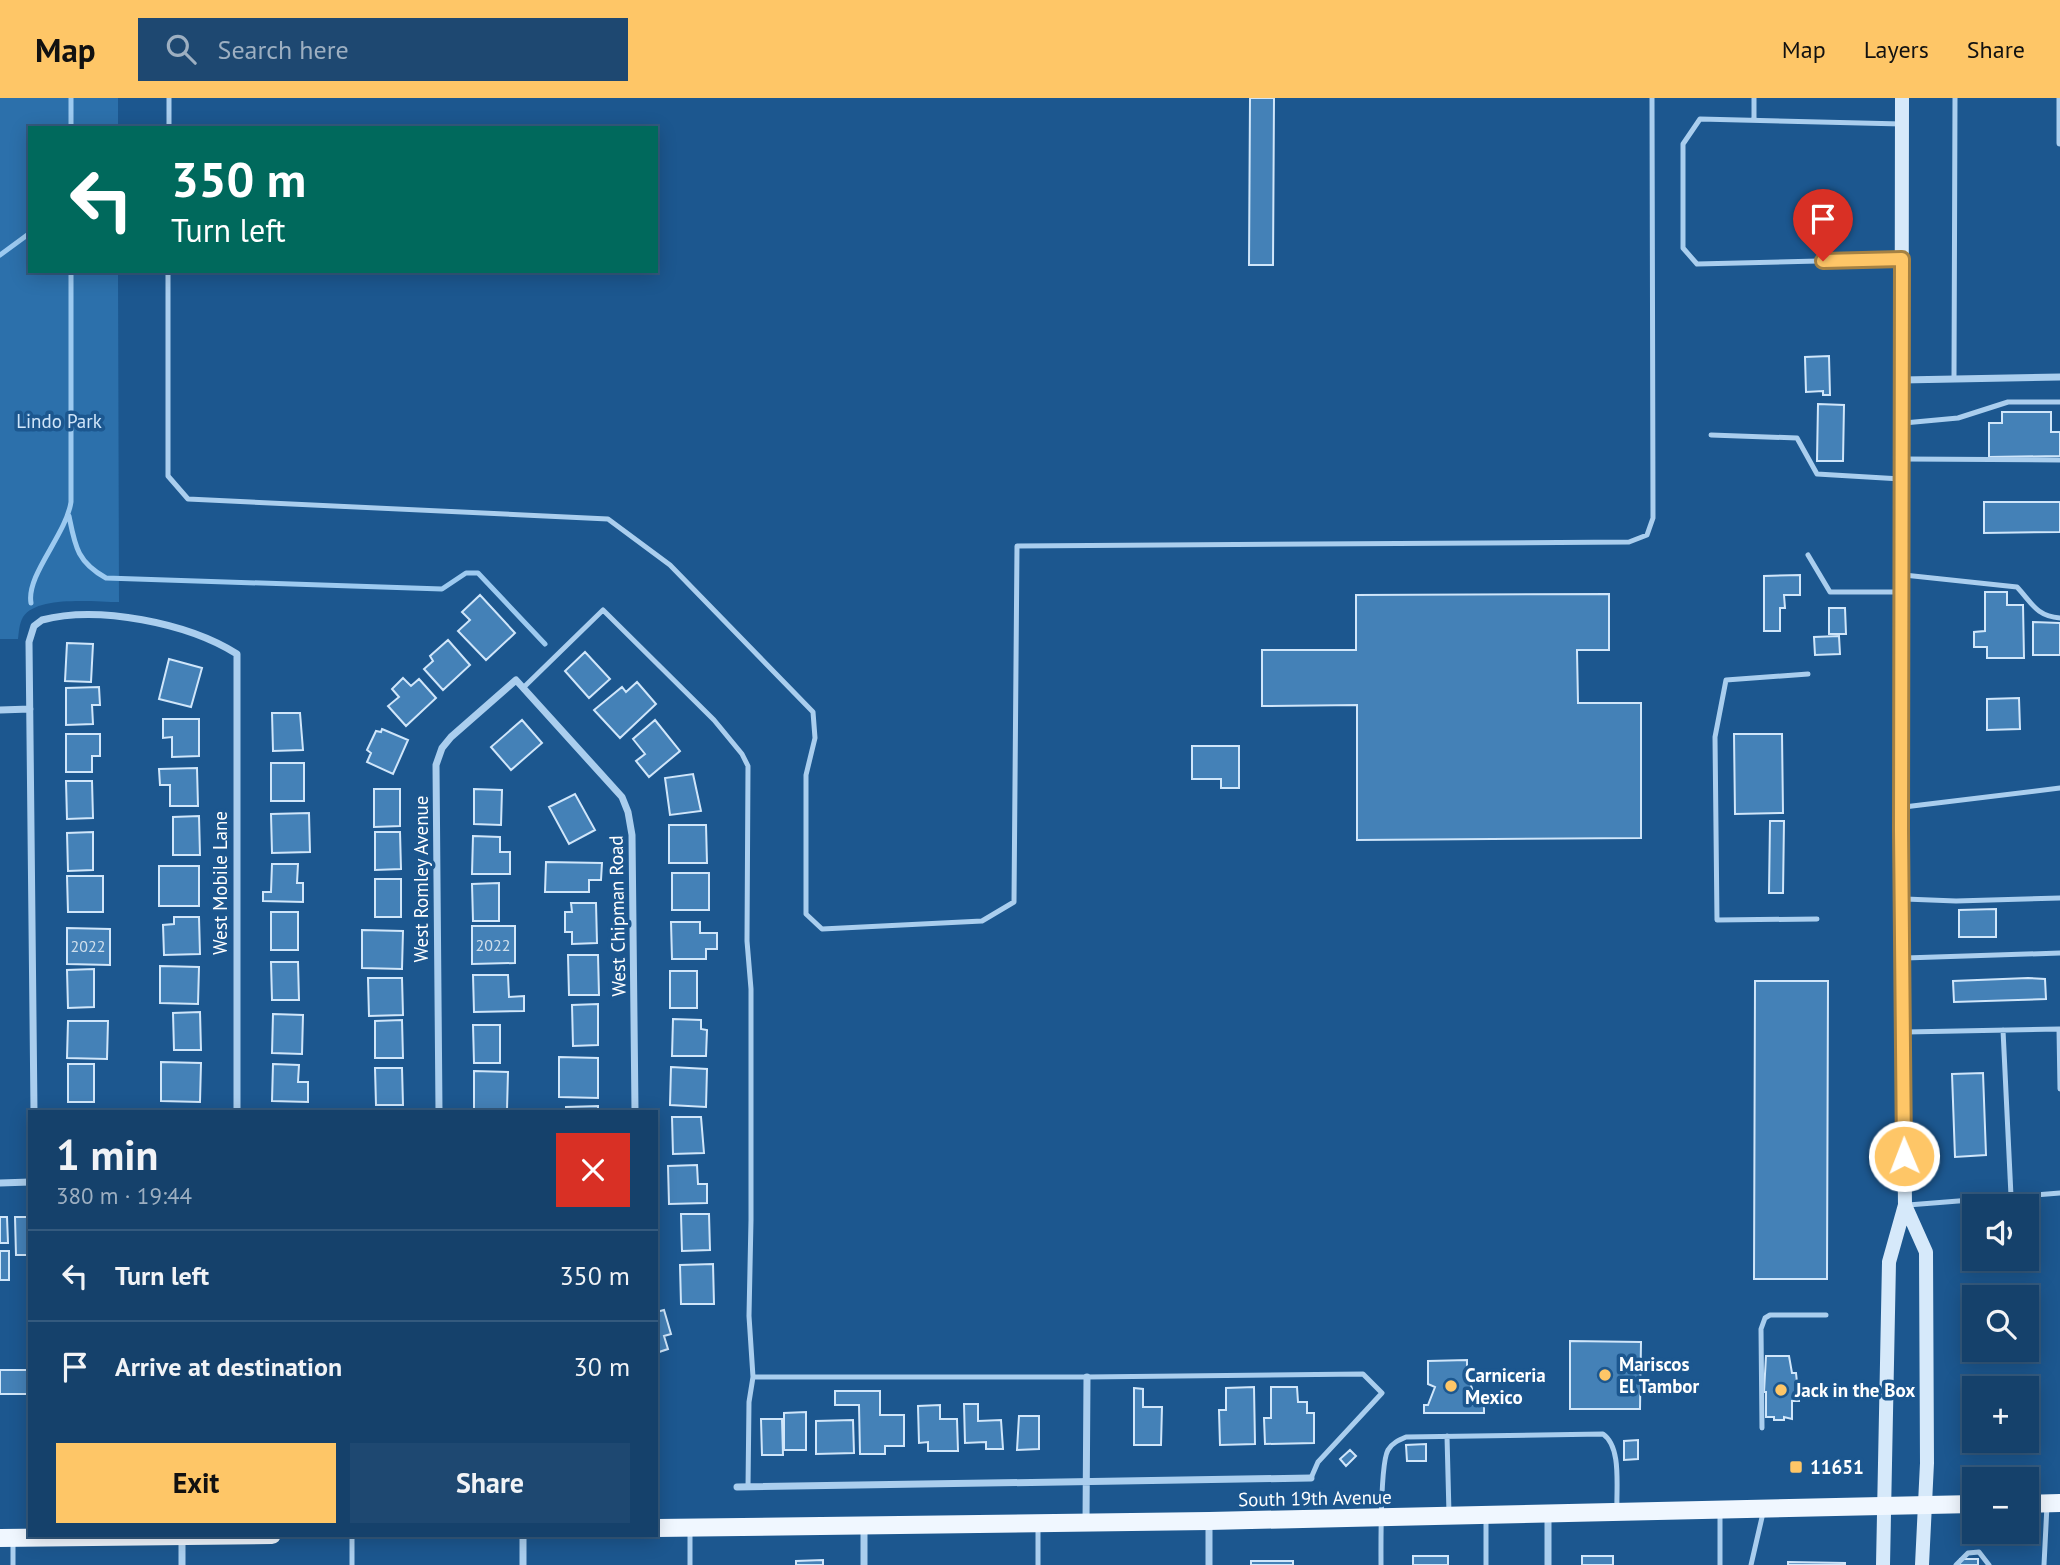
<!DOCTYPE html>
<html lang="en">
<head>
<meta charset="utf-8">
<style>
  body { margin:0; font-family:"PT Sans",sans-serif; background:#1e4871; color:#f1f3f6; height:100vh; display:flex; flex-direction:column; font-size:26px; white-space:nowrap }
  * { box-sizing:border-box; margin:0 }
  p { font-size:23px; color:#9dafc1 }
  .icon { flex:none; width:38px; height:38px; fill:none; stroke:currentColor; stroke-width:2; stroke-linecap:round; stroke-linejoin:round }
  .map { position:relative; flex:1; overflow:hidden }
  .drawer { position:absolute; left:28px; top:1012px; width:630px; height:427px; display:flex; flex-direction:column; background:#15416b; border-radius:0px; box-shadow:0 4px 18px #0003,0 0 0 2px #345a7e }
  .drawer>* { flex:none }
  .banner { position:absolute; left:28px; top:28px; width:630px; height:147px; border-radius:0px; box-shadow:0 4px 18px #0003,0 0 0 2px #345a7e; background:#00695c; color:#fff; overflow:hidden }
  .fabs { position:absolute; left:1962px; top:1096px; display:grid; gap:14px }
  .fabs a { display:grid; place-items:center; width:77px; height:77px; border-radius:0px; background:#15416b; box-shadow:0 4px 18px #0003,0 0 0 2px #345a7e; font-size:35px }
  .pin { position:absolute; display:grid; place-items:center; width:60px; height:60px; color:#fff; margin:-72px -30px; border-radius:50% 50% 50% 0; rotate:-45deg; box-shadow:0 0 7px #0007 }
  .pin .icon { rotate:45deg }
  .me { position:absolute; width:77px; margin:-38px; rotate:359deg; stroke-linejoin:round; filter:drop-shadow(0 0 5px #0008) }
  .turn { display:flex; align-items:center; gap:24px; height:147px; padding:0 28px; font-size:32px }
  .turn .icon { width:91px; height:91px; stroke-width:2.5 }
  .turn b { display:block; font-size:49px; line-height:60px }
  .round { display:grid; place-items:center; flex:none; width:74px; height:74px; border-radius:0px; background:#1e4871 }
  .summary { display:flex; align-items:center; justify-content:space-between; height:119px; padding:0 28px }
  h1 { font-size:42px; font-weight:800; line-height:52px }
  .cta { display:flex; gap:14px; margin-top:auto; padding:14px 28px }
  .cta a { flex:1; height:80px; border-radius:0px; background:#fec667; color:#111; font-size:28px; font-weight:800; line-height:80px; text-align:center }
  .cta a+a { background:#1e4871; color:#f1f3f6 }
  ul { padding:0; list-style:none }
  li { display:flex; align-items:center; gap:21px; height:91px; padding:0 28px; border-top:2px solid #345a7e }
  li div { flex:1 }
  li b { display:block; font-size:26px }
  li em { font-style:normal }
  header { display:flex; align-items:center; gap:42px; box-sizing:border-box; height:98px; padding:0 35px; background:#fec667; color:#111 }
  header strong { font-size:33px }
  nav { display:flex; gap:38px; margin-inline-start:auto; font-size:24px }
  .search { width:490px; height:63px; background:#1e4871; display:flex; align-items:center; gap:18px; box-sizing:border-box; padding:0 24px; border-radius:0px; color:#9dafc1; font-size:26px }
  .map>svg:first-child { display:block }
  .green { fill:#2c70ab }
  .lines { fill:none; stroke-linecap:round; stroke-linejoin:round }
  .stream { stroke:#9dcaf0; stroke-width:5 }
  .building { fill:#4481b7; stroke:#d0e6fa; stroke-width:2 }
  .lane { stroke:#aaceee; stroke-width:5 }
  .street { stroke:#aaceee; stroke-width:7 }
  .secondary { stroke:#d6e9fa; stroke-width:14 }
  .primary { stroke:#f0f7ff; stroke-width:18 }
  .route-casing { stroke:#a58143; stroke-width:18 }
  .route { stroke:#fec667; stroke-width:12 }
  .poi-dot { fill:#fec667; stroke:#1c578f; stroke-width:2.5 }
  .labels { text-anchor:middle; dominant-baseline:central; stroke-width:7; stroke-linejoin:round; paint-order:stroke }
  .number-label { font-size:16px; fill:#d0e0ed }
  .park-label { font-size:19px; fill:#d0e6fa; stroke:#1c578f }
  .street-label { font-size:19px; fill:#fff; stroke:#1c578f }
  .poi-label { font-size:19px; font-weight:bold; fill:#fff; stroke:#1c578f; text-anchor:start }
</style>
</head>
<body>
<header>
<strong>Map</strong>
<div class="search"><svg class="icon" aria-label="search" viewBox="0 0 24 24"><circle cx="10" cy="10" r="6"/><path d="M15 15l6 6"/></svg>Search here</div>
<nav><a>Map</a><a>Layers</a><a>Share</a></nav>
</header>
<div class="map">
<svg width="2060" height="1467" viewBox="0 0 2060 1467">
  <rect width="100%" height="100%" fill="#1c578f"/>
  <!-- green -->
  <path class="green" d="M0,0H118V30H30V173H118L119,504C95,504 37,497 23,519C19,526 19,534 18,541H0Z"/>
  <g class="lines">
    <!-- stream -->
    <path class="stream" d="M71,0V30
      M0,157L30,135
      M69,418C75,448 77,464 106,480L442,491L466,475H478L545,546
      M31,505C26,477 66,437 71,404V173"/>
  </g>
  <!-- building -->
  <path class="building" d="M1250,0H1274L1273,167H1249Z
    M1829,258L1830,297H1823V293L1806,294L1805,259Z
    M1818,306L1844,307L1843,363H1817Z
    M2002,314H2051V334H2060V358L1989,359V325H2002Z
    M1984,404H2060V434L1984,435Z
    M1800,477V497H1784L1785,510H1780V533H1764V478Z
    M1985,494H2007V507H2023L2024,560H1987V549H1974V534L1985,533Z
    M1609,496V552H1577L1578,605H1641V740L1357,742V607L1262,608V552H1356V497Z
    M480,497L515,535L486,562L458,533L470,522L462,514Z
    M1829,510H1845L1846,536H1829Z
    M2033,524L2060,525V557H2033Z
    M1839,538L1840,556L1815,557L1814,539Z
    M448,542L470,567L443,592L424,571L433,563L430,558Z
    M67,545L93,546L91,584L65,583Z
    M585,554L610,581L589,600L565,573Z
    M169,561L202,570L191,609L159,601Z
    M403,580L411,588L419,581L436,600L406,628L388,608L399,599L392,591Z
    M637,584L656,606L620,640L594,612L622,589L626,594Z
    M99,589L100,607H92L93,626L66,627V590Z
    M2019,600L2020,631L1987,632V601Z
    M272,615H300L303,652L273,653Z
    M163,621H199V658L172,659V639L163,640Z
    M522,622L542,645L511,672L491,649Z
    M655,622L680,653L649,679L636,663L645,656L633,641Z
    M382,631L408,642L393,676L367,664L371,655L367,652L376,633L381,634Z
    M66,636H100V658H92V674H66Z
    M1734,636H1782L1783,715L1735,716Z
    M1192,648H1239V690H1221V681H1192Z
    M271,665H304V703H271Z
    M197,670L198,708H170V687H160L159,671Z
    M693,676L701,713L670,717L665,680Z
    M66,683H92L93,720L67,721Z
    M374,691H400V728L374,729Z
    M474,691L502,692L501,727L474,726Z
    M575,696L595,732L569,746L549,709Z
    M309,715L310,754L272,755L271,716Z
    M199,718L200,757H173V719Z
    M1770,723H1784L1783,795H1769Z
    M669,727H706L707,765H669Z
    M93,734V772L68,773L67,735Z
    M375,734H400L401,771L375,772Z
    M473,738L500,739V754H510V776H472Z
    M546,764L602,765L601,782H589V794H545Z
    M272,766H298L297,785H303V804L263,803V794H271Z
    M159,768H199V808H159Z
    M672,775H709V812H672Z
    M67,778H103V814H68Z
    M375,781H401V819H375Z
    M499,785V823H473L472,786Z
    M571,805H596L597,845L572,846V834H565V814H572Z
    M1996,811V839H1959V812Z
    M271,814H298V852H271Z
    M174,819H199L200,856L164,857L163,827L174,826Z
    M671,824H700V835H717V851H706V861H672Z
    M472,828H515V865L472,866Z
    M67,830L110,831V867L67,866Z
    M362,832L403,833L402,871L362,870Z
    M568,857H598L599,897H569Z
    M271,864H298L299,902H272Z
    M160,868L199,869L198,906L160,905Z
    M94,871V909L68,910L67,872Z
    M670,873H697V910H670Z
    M473,877H508L509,899L524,898V913L474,914Z
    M368,880H402L403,917L369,918Z
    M2028,880L2045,881L2046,901L1954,904L1953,883Z
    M1755,883H1828L1827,1181H1754Z
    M598,906V947L573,948L572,907Z
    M200,914L201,952H174L173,915Z
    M273,916L303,917L302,956L272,955Z
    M673,921L701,922V931L707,932L706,958H672Z
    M402,922L403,960H375V923Z
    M68,923H108L107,961L67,960Z
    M473,927H500V965H474Z
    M559,959L598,960V1000L559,999Z
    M161,964L201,965L200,1004L161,1003Z
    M68,966H94V1004H68Z
    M273,966L299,967L298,984H308V1004L272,1003Z
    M671,969L707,971L706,1009L670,1007Z
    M375,970H402L403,1007H376Z
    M474,973L508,974L507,1012H474Z
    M1983,975L1986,1057L1955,1059L1952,976Z
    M598,1008V1013H566V1009Z
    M672,1019H701L704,1055L673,1056Z
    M697,1067L698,1086H707V1105L669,1106L668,1068Z
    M681,1116H709L710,1152L682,1153Z
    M0,1119H7L8,1145H0Z
    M15,1119H30V1157H16Z
    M0,1153H9V1182H0Z
    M713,1166L714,1206H681L680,1167Z
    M664,1212L671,1236L664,1238L668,1251L656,1255V1214Z
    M1570,1243L1641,1244L1640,1311H1570Z
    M1766,1258H1789L1792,1275H1796L1799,1303H1792V1321L1784,1319V1322H1774V1319H1766V1294H1764Z
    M1467,1262V1276L1478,1308L1484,1307V1315H1424V1307H1428L1435,1289L1428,1286V1263Z
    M0,1272H30V1296H0Z
    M1254,1289L1255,1346L1220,1347L1219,1312H1226V1290Z
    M1271,1289H1297L1298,1304H1307V1315H1314V1345L1265,1346L1264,1320H1271Z
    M1134,1290L1143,1291V1309H1162L1161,1347H1134Z
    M835,1293H880V1317H904V1348H885V1356H860L859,1307H835Z
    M964,1306H978V1323L1001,1322L1003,1351H986V1344L965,1345Z
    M940,1307V1321H957L958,1353H928V1344L919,1345L918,1308Z
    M806,1314V1352H784V1315Z
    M1019,1318H1039V1351L1017,1352Z
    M761,1321H782L783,1357H762Z
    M853,1322L854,1355L816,1356V1323Z
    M1638,1342V1361L1624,1362V1343Z
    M1426,1346V1363H1407L1406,1347Z
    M1350,1352L1356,1358L1346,1368L1340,1361Z
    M1413,1458H1448V1467H1413Z
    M1582,1458H1613V1467H1582Z
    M1960,1461H1978V1467H1960Z
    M823,1462V1467H796V1463Z
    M1251,1463H1293V1467H1251Z
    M1788,1464L1845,1465V1467H1788Z"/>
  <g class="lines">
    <!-- lane -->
    <path class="lane" d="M1754,22V0
      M169,30V0
      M1900,161L1697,166L1683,150V46L1700,21L1902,26
      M168,173V378L188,401L608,421L670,467L813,614L815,640L806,677V816L822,831L982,823L1014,804L1017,448L1629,444L1647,437L1653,420L1652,0
      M1954,281L1955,0
      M1904,325L1958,320L2008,304H2060
      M1711,337L1797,340L1817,376L1901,381
      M1904,361L2060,362
      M1808,457L1830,494H1901
      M1904,477L2017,489C2032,505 2036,518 2060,520
      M1808,576L1726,582L1715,639L1717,822L1817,821
      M523,590L603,512L714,622L742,656L748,668L747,843L751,891V1122L749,1218L753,1279
      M1904,709L2060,690
      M1905,801L1956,803L2060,800
      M1905,860L2060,855
      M2003,932L2011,1098
      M1906,934L2059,931L2060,991
      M1908,1107L2060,1095
      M1762,1330L1761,1231L1765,1220L1770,1217H1826
      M1447,1338L1449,1416
      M748,1389L749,1304L753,1279H1087L1363,1276L1382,1295L1318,1364L1311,1380
      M1486,1420V1467
      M1038,1428V1467
      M352,1437V1467
      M13,1467V1443
      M690,1467V1432
      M1381,1467C1381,1446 1380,1366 1388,1352C1392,1345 1399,1342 1406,1339L1603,1336C1622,1349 1616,1390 1617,1412
      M1720,1467V1414
      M1751,1467L1763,1415
      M1956,1467L1968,1455L1979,1454L1989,1467
      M2044,1467L2047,1407"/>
    <!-- street -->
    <path class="street" d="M2060,0V45
      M1902,282L2060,279
      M0,612L30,611
      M34,1013L29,544L34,528L42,522C98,507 188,525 237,556V1013
      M439,1013L436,667L442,650L451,639L516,582L622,699L628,714L632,737L635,1013
      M0,1085L30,1084
      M737,1389L1311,1380
      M1548,1417V1467
      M1086,1424L1087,1279
      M182,1467V1440
      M523,1467V1437
      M864,1467V1429
      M1209,1467V1423"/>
    <!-- secondary -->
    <path class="secondary" d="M1905,1107L1926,1154L1927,1365L1922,1467
      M1883,1467L1889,1164L1905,1107L1901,709L1902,0"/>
    <!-- primary -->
    <path class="primary" d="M2026,1406L2060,1405
      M656,1430L1209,1423L1974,1406
      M0,1440L272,1437"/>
  </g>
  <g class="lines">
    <defs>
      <path id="route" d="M1823,163L1902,161L1901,732L1904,1058"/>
    </defs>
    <!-- route casing -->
    <use href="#route" class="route-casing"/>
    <!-- route -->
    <use href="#route" class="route"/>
  </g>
  <!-- markers -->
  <g class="poi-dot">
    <circle cx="1605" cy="1277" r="7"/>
    <circle cx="1451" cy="1288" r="7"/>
    <circle cx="1781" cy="1292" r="7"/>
    <rect x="1789" y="1362" width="14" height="14" rx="3.5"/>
  </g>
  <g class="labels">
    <!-- number labels -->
    <g class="number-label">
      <text x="493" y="847">2022</text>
      <text x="88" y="848">2022</text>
    </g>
    <!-- park labels -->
    <g class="park-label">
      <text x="59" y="323">Lindo Park</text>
    </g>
    <!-- street labels -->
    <g class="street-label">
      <text transform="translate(421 781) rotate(-90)">West Romley Avenue</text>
      <text transform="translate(220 785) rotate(-90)">West Mobile Lane</text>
      <text transform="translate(617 818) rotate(-91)">West Chipman Road</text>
      <text transform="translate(1315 1400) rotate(-1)">South 19th Avenue</text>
    </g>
    <!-- poi labels -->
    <g class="poi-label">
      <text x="1619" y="1266">Mariscos<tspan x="1619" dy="22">El Tambor</tspan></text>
      <text x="1465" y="1277">Carniceria<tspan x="1465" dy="22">Mexico</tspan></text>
      <text x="1795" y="1292">Jack in the Box</text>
      <text x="1810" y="1369">11651</text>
    </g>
  </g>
</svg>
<div class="fabs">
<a><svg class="icon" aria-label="sound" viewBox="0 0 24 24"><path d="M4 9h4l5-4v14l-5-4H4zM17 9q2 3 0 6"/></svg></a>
<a><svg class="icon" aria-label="search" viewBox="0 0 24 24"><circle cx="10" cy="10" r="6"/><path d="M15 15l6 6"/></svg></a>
<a>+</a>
<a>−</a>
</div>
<div class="pin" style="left:1823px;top:163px;background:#d93025"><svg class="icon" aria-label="arrive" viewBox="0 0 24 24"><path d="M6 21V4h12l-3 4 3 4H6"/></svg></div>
<svg class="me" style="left:1904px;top:1058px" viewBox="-20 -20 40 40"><circle r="17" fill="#fec667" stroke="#fff" stroke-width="3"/><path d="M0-11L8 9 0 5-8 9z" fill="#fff"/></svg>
<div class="banner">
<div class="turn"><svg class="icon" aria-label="left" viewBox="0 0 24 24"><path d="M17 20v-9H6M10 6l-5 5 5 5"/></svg><div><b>350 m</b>Turn left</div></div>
</div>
<section class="drawer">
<div class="summary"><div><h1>1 min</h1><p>380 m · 19:44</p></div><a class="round" style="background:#d93025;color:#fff"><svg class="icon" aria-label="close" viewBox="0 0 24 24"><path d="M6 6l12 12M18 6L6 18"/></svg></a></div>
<ul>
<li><svg class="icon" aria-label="left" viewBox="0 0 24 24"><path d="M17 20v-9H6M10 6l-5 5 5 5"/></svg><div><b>Turn left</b></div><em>350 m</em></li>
<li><svg class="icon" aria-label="arrive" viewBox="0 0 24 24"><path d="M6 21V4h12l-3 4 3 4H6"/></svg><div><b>Arrive at destination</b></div><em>30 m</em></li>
</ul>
<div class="cta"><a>Exit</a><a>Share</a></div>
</section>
</div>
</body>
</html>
